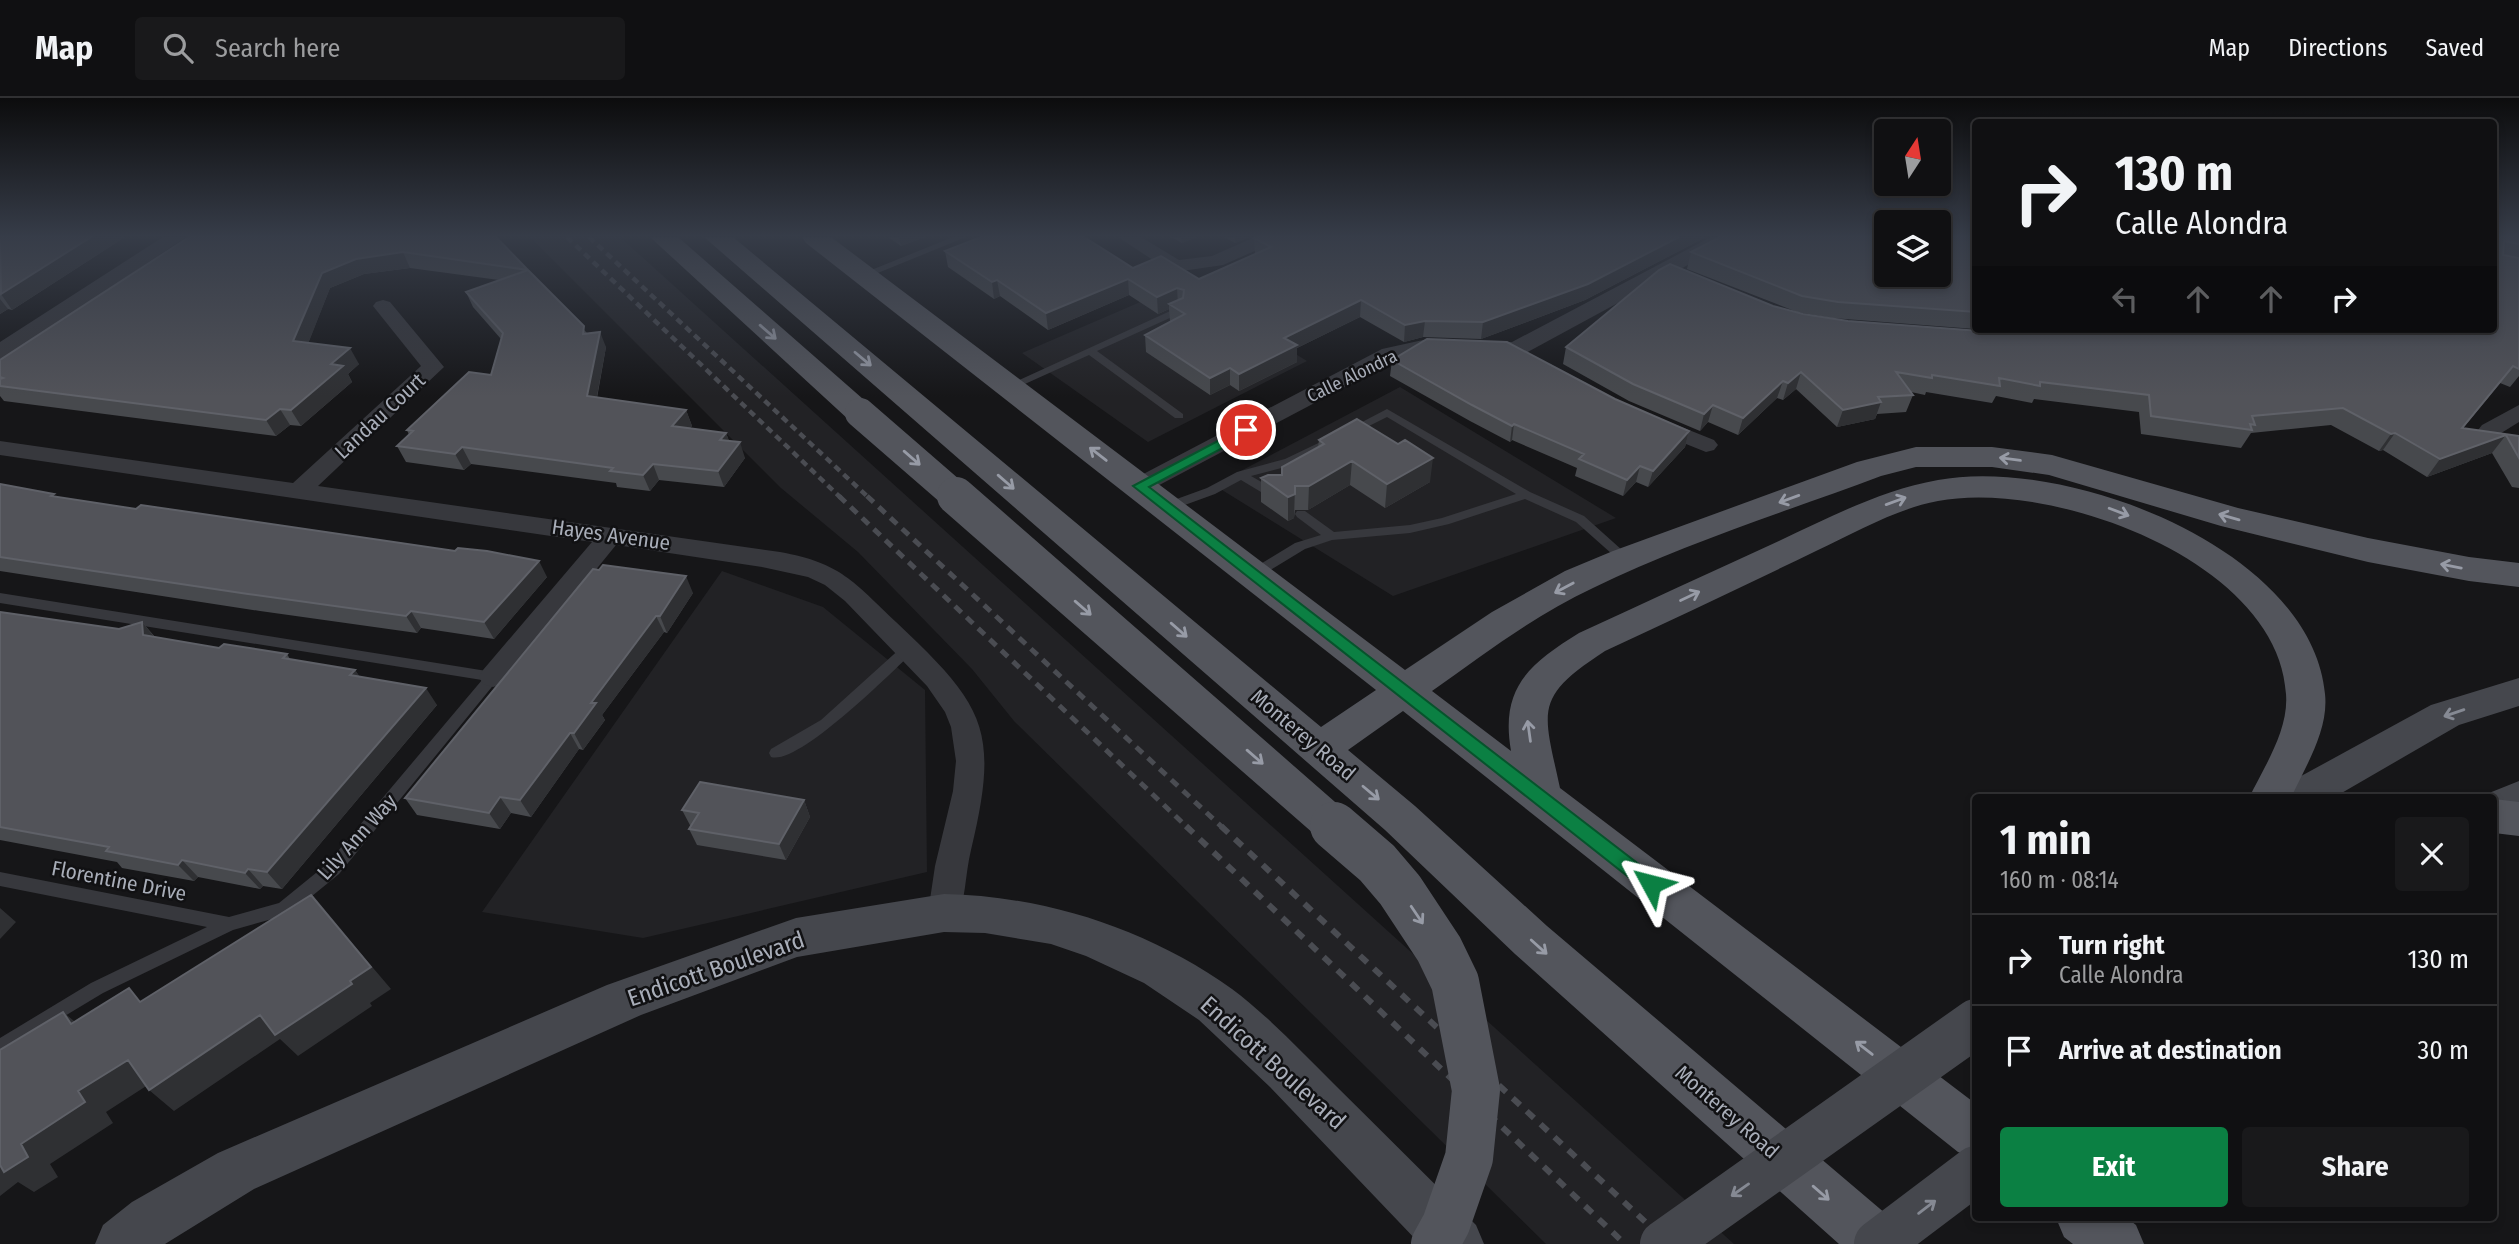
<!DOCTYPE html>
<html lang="en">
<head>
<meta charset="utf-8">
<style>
  body { margin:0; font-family:"Fira Sans Condensed",sans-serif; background:#19191b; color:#f1f3f6; height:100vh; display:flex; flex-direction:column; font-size:26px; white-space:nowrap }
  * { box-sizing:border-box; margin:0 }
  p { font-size:23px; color:#9c9d9f }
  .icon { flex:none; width:38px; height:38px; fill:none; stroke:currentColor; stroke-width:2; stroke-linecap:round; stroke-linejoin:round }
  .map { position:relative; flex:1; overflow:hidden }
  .drawer { position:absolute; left:1972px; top:696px; width:525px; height:427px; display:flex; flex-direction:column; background:#101012; border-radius:7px; box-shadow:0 4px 10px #0003,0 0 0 2px #303032 }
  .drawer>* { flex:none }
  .guide { position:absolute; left:1972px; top:21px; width:525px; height:214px; border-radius:7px; box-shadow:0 4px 10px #0003,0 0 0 2px #303032; background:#101012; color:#f1f3f6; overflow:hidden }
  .needle { width:46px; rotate:12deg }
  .fabs { position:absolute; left:1874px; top:21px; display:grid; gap:14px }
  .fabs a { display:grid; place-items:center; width:77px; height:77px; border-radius:7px; background:#101012; box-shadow:0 4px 10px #0003,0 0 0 2px #303032; font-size:35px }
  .pin { position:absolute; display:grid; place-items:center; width:60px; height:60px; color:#fff; margin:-30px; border:4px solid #fff; border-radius:50%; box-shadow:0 2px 7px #0007 }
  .me { position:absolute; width:77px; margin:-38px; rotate:308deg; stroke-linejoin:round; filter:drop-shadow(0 0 5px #0008) }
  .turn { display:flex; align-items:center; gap:24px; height:147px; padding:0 28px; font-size:32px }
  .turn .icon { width:91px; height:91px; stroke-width:2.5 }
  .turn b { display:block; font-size:49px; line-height:60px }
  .lanes { display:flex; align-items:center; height:66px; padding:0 28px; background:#0003; justify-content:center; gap:35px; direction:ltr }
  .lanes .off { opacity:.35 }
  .round { display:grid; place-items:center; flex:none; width:74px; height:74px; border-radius:7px; background:#19191b }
  .headline { display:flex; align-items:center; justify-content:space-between; height:119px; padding:0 28px }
  h1 { font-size:42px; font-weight:700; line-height:52px }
  .cta { display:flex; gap:14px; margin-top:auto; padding:14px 28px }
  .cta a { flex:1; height:80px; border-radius:7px; background:#0b8043; color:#fff; font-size:28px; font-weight:700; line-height:80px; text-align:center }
  .cta a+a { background:#19191b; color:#f1f3f6 }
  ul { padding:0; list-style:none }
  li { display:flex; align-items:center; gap:21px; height:91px; padding:0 28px; border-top:2px solid #303032 }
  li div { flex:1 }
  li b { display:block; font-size:26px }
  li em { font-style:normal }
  header { display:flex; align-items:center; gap:42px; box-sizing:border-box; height:98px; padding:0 35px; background:#101012; border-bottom:2px solid #303032 }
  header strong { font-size:33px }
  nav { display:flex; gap:38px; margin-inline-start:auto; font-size:24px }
  .search { width:490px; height:63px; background:#19191b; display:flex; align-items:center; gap:18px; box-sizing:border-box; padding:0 24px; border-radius:7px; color:#9c9d9f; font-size:26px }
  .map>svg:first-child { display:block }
  .built { fill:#222225 }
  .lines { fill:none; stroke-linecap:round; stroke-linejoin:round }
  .lane { fill:#37383d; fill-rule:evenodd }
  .street { fill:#37383d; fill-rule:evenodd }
  .secondary { fill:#45474d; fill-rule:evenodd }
  .primary { fill:#53555c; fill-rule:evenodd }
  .rail-far2 { stroke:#4a4c52; stroke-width:4.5; stroke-dasharray:7 5; stroke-linecap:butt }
  .rail-far1 { stroke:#4a4c52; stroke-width:5; stroke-dasharray:9 7; stroke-linecap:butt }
  .rail { stroke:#4a4c52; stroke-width:6; stroke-dasharray:10 9; stroke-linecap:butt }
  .secondary-bridge { stroke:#45474d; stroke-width:48 }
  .primary-bridge-far2 { stroke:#53555c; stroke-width:30 }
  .primary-bridge-far1 { stroke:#53555c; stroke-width:38 }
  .primary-bridge { stroke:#53555c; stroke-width:48 }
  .wall { fill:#47494d }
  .shaded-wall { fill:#2f3033 }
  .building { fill:#525359; stroke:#5f6168; stroke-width:2 }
  .oneway { stroke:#979ba6 }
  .oneway2 { stroke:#858993 }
  .route { fill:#0b8043; stroke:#07532c; stroke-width:2 }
  .labels { text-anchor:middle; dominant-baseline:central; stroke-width:5; stroke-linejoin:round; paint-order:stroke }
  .far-street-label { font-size:18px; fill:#a8adb8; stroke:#111113 }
  .street-label { font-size:21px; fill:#a8adb8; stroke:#111113 }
  .near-street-label { font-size:24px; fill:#a8adb8; stroke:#111113 }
</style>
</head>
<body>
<header>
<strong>Map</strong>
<div class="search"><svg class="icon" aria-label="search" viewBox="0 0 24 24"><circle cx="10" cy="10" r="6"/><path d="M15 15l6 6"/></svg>Search here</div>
<nav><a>Map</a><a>Directions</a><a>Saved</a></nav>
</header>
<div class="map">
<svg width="2519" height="1146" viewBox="0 0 2519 1146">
  <rect width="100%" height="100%" fill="#161618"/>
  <!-- built -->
  <path class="built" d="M530,139H620L1734,1146H1546L1014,623L972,571L858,454L781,390Z
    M1182,186L1307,263L1148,344L1022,255Z
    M1400,289L1616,420L1393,498L1214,387Z
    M722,473L823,509L925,592L927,774L643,840L482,814Z"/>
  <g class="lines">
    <!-- lane -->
    <path class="lane" d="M953,139H966L868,179L859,177Z
      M1179,209L1183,210V214L1097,253L1183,316V320H1175L1089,257L1014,291L1010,292L1004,289Z
      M1387,311L1530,394L1584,418L1632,461L1631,464H1621L1576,424L1525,401L1449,426L1410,435L1332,442L1305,451L1259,479H1249L1247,476L1249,473L1295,445L1321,437L1297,419L1295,416L1297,413H1305L1334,434L1410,427L1442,420L1516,396L1387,319L1353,336L1349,337L1343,334Z
      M1331,339L1337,343L1335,345L1293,367L1251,378L1279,394L1281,397L1279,400H1271L1241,382L1215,396L1171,412L1167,413L1161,409L1163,406L1207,390L1237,374L1285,361Z
      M0,495L493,574L500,579L339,776L290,816L233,832L103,895L0,957V940L91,885L207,829L0,788V774L229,819L279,805L327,766L482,582L0,505Z
      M908,546L913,548L915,551L913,554C891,575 798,668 771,659L769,655L771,651L821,622L903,548Z"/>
    <!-- street -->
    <path class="street" d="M163,139H186L8,259L0,261V244Z
      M1118,139H1141L1179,162L1212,158L1255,139H1280L1277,143L1223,167L1175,174L1168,172Z
      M1711,139H1735L1732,143L1524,256L1423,254L1398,261L1148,393L1139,396L1130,393L1127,388L1130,383L1382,251L1423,242L1512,244Z
      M383,202L390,204L444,269L318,388L780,454C841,465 854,484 896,524C985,608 1000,631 971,752C965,776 966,803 956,825L944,829L932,825L928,815L935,768L953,693L956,663L951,629L945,614L927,588L845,503L825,487L808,479L762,469L616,447L503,586L493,589L483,586L479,579L483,572L592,444L0,357V343L293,385L421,268L373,208L376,204Z
      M2519,307V324L2498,337H2482L2478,332L2482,327Z
      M1654,318L1714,342L1718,347L1714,352L1706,354L1646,330L1642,325L1646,320Z"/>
    <!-- secondary -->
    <path class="secondary" d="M2519,580V608L2459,627L2333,700H2277L2283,688L2431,607Z
      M2519,683V718L2494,728V700L2479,699Z
      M944,796C1046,798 1148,831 1232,891C1268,918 1301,953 1333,985C1381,1032 1428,1080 1476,1127L1484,1146H1420L1270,989L1199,922L1144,885L1086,858L1051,846L985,835L944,834L797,859L641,917L254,1091L165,1146H95L103,1127L132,1104L218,1055L607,887L796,820Z"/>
    <!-- primary -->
    <path class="primary" d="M650,139H678L871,308L876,315L871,322L860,324L849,322Z
      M704,139H733L1321,629L1376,592L806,145L802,139H831L1405,572L1492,514L1565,473L1613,453L1857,364L1916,349H1992L2052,357L2238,410L2368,440L2469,459L2519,465V489L2469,483L2368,464L2221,428L2049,377L1992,369H1916L1881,378C1785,414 1685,445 1593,490C1535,517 1484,556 1432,593L1511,653C1500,590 1529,566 1579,535C1646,504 1713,473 1781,442C1832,418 1882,392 1938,382C2064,358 2311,449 2325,596C2329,632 2305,669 2291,700H2249C2264,669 2289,632 2286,596C2279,463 2051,381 1938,403C1895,411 1855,435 1816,453C1746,487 1676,520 1605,553C1533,600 1543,611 1560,690L1976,1006V1061L1958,1054L1403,613L1348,652L1415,708L1547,828L1899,1127L1907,1146H1839L1515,856L1385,732Z
      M2494,701L2519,704V738L2494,735Z
      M2056,1120H2127L2136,1127L2144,1146H2073L2064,1139Z"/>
    <!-- rail-far2 -->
    <path class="rail-far2" d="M567,139L841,400
      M589,139L869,400"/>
    <!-- rail-far1 -->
    <path class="rail-far1" d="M839,398L1188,730
      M867,398L1223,730"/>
    <!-- rail -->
    <path class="rail" d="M1186,728L1625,1146
      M1221,728L1669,1146"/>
    <!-- secondary-bridge -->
    <path class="secondary-bridge" d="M1664,1146L1976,925
      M1878,1146L1976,1072"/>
    <!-- primary-bridge-far2 -->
    <path class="primary-bridge-far2" d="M860,315L958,400"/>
    <!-- primary-bridge-far1 -->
    <path class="primary-bridge-far1" d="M956,398L1336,730"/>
    <!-- primary-bridge -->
    <path class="primary-bridge" d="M1334,728L1377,765L1400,792L1439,851L1455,884L1476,992L1469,1060L1446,1126L1435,1146"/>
  </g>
  <!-- wall -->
  <path class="wall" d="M0,139H125L12,212L8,211L0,216Z
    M189,139H496L587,235L606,249L597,300L686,312L692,328L690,330L726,335L729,343L745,360L724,389L659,382L650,393L617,389L616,385L471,366L464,372L406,364L397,348L409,337L407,332L491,277L501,241L473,209L466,194L499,182L410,170L364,176L330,190L308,245L359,266L348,276L352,284L301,328L290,327L276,338L4,303L0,298V262Z
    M888,139H925L901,148Z
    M1171,139H1197L1182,145Z
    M1224,139H1250L1235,145Z
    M1257,139H1706L1585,202L1481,241L1423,239L1404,244L1360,219L1297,250V264L1239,293L1230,287L1210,297L1146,254L1145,237L1171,224L1170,223L1169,211L1158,216L1129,197L1048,232L1000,198L994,201L948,169L945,153L1133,170L1199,181L1255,156L1254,140Z
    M1976,139V231H2150L2051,236H2096L2494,231V139H2519V278L2510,289L2500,285L2463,330L2519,338V390L2512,389L2492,355L2427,379L2383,352L2379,353L2331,327L2251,335L2241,350L2141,336L2139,314L2034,301L2032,305L1996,298L1992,305L1926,294L1925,297L1911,294L1913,297L1906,314L1877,316L1875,321L1837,329L1796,291L1783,302L1777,300L1738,337L1708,324L1700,333L1629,303L1563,266L1566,249L1773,208L1803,216L1848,223L2020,236H2040L1832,220L1797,214L1687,171L1691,154Z
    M1392,262L1615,301L1689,333L1685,349L1648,389L1636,384L1623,398L1575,378L1577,370L1512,342L1510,344L1470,323L1390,278Z
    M1319,342L1430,384L1385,410L1350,387L1308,412H1295L1294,420L1288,423L1261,404V380L1282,377L1318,349Z
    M0,386L57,399L547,479L494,541L421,530L417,535L260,513L0,473Z
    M593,471L693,495L667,535L664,534L602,617L605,622L583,652L579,651L531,719L511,715L500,731L417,717L405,700Z
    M0,514L119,531L142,524L155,539L219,550L287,556L290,561L355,572L359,578L437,607L282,791L263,788L260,791L198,779L194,783L122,770L117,764L0,742Z
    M804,702L810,719L786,762L697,747L689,731L691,729L682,712Z"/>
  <!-- shaded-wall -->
  <path class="shaded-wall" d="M91,139H125L12,212L1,196Z
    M899,139H925L901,148Z
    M1181,139H1197L1182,145Z
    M1235,139H1250L1235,145Z
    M1679,139H1706L1585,202L1481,241L1483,224Z
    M403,154L410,170L364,176L330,190L303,259L293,243L322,175L356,161Z
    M1128,181L1129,197L1048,232L1046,215Z
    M997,182L1000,198L994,201L992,184Z
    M1177,190L1178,207L1169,206V211L1158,216L1157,199Z
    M0,201L8,211L0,216Z
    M1361,202L1360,219L1297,250V264L1239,293V276L1284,240Z
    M1425,223L1423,239L1404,244L1405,227Z
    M600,234L606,249L594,314L587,298Z
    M350,250L359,266L348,276L352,284L301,328L291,312L331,266Z
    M1230,270V287L1210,297V280Z
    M1801,274L1796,291L1783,302L1788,285Z
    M1783,283L1777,300L1738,337L1743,320Z
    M1881,304L1875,321L1837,329L1843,312Z
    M1713,307L1708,324L1700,333L1704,316Z
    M280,311L290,327L276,338L266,322Z
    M686,312L692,328L678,344L672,328Z
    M1514,326L1512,342L1510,344L1512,328Z
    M1689,333L1685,349L1648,389L1653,373Z
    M726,335L732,351L720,342Z
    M2395,335L2383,352L2379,353L2391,336Z
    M2506,337L2492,355L2427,379L2440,361Z
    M740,344L745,360L724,389L718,373Z
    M462,349L471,366L464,372L455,356Z
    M1433,360L1430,384L1385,410L1387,386Z
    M1352,363L1350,387L1308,412L1309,388Z
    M653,366L659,382L650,393L643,377Z
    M1640,368L1636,384L1623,398L1627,382Z
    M1295,388L1294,420L1288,423V399Z
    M539,463L547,479L494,541L484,524Z
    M686,478L693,495L667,535L660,518Z
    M411,513L421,530L417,535L406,518Z
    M656,518L664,534L602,617L605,622L583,652L574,635L591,605Z
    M142,524L156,541L143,537Z
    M355,572L367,589L350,577Z
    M426,590L437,607L282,791L267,774Z
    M570,635L579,651L531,719L520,702Z
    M500,699L511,715L500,731L489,715Z
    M804,702L810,719L786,762L779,746Z
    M182,762L198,779L194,783L178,767Z
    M248,771L263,788L260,791L245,775Z
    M311,797L391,891L370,905L372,908L298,958L280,941L174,1013L149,992L260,917L350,883Z
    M0,810L16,824L0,841Z
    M63,914L90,936L71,926Z
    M128,962L154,983L106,1014L113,1025L50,1066L58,1079L34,1094L18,1084L0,1098V1061L78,993Z"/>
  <!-- building -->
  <path class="building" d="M0,139H91L1,196Z
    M189,139H496L528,172L403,154L356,161L322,175L293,243L350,250L331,266L343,268L291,312L280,311L266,322L0,288V281L3,280L0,279V262Z
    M981,139H1084L1133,170L1161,158L1199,181L1271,149L1254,140L1257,139H1679L1588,186L1483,224L1425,223L1405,227L1361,202L1284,240L1297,247L1239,276L1230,270L1210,280L1145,237L1185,216L1169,206L1183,200L1184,192L1177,190L1157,199L1128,181L1046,215L997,182L992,184L945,153Z
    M1720,139H1886V177H1939V139H1976V214L1838,204L1802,198L1691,154Z
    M2494,139H2519V146L2504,143L2503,157L2519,160V271L2513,268L2462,330L2519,338V360L2506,337L2440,361L2395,335L2391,336L2343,310L2252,318L2255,327L2250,326L2252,332L2151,318L2149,297L2040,284V288L1999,280L2000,288L1932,277V280L1896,274L1913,297L1878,299L1881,304L1843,312L1801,274L1788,285L1783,283L1743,320L1713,307L1704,316L1633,286L1566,249L1659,172L1670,166L1773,208L1803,216L1848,223L2020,236H2096L2153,231H2494Z
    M528,172L584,228L583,236L600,234L587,298L686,312L672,328L726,335L720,342L740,344L718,373L653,366L643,377L610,373L613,370L462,349L455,356L397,348L413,333L407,332L469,274L491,277L503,235L466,194Z
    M1427,241L1507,244L1615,301L1689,333L1653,373L1640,368L1627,382L1579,361L1584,356L1514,326L1512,328L1472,307L1392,262Z
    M1357,321L1398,346L1405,342L1433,360L1387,386L1352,363L1309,388H1295V396L1288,399L1261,380L1268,377H1282V369L1324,346L1319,342Z
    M0,386L54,396L51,398L136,411L141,407L455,453L458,450L487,453L539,463L484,524L411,513L406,518L248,496L0,459Z
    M603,467L686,478L660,518H656L591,605H596L574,635H570L520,702L500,699L489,715L405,700L593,471L599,472Z
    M0,514L119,531L142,524L143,537L219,550L224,546L287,556L283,560L355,572L350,577L426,590L267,774L248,771L245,775L182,762L178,767L106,753L109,749L0,729Z
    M700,684L804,702L779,746L689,731L699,715L682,712Z
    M311,797L371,869L350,883L352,886L275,937L260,917L149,992L128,962L78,993L85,1004L21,1046L28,1059L4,1074L0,1067V952L63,914L71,926L129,890L140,904Z"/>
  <!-- one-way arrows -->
  <defs><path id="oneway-shaft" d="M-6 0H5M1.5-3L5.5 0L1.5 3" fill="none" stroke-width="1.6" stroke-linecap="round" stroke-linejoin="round" transform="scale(1.75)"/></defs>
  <g class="oneway">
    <use href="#oneway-shaft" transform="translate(768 234) rotate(41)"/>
    <use href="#oneway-shaft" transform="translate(863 261) rotate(40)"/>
    <use href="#oneway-shaft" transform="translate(1098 356) rotate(-142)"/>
    <use href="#oneway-shaft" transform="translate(912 360) rotate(41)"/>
    <use href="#oneway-shaft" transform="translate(2010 361) rotate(-172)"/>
    <use href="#oneway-shaft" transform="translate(1006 384) rotate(41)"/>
    <use href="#oneway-shaft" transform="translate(1789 401) rotate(160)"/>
    <use href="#oneway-shaft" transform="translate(1896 403) rotate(-20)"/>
    <use href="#oneway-shaft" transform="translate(2119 414) rotate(21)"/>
    <use href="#oneway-shaft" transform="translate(2229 419) rotate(-164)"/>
    <use href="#oneway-shaft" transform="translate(2451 468) rotate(-169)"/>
    <use href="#oneway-shaft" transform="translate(1564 490) rotate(152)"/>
    <use href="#oneway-shaft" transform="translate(1690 498) rotate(-25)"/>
    <use href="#oneway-shaft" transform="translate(1083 510) rotate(41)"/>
    <use href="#oneway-shaft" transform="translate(1179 532) rotate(41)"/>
    <use href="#oneway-shaft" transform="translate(1529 633) rotate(-98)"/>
    <use href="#oneway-shaft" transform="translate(1255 659) rotate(41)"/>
    <use href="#oneway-shaft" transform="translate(1371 695) rotate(40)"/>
    <use href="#oneway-shaft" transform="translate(1417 817) rotate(56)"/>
    <use href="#oneway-shaft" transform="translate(1539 849) rotate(42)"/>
    <use href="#oneway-shaft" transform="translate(1864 950) rotate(-142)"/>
    <use href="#oneway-shaft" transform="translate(1821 1095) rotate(41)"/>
  </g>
  <g class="oneway2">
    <use href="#oneway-shaft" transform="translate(2454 615) rotate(161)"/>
    <use href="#oneway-shaft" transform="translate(1740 1092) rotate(145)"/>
    <use href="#oneway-shaft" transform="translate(1927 1109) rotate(-37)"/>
  </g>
  <!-- sky -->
  <linearGradient id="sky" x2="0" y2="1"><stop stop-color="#0c0c0d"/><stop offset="0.46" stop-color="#363c48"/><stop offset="1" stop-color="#363c48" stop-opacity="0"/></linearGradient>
  <rect width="2519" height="299" fill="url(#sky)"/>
  <!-- route -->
  <path class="route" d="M1246,328L1251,329V335L1149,389L1658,781L1661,786L1658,792L1651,794L1645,792L1133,388Z"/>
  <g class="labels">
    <!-- far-street labels -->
    <g class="far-street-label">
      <text transform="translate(1352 278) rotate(-26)">Calle Alondra</text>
    </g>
    <!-- street labels -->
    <g class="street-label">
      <text transform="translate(380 318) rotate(-43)">Landau Court</text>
      <text transform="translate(611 437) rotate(8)">Hayes Avenue</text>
      <text transform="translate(1303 637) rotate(40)">Monterey Road</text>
      <text transform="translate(357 739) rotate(-48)">Lily Ann Way</text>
      <text transform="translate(119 783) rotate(11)">Florentine Drive</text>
      <text transform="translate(1727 1014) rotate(41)">Monterey Road</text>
    </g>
    <!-- near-street labels -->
    <g class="near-street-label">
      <text transform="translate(716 871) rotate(-19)">Endicott Boulevard</text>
      <text transform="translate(1273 965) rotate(42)">Endicott Boulevard</text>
    </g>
  </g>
</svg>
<div class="fabs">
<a><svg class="needle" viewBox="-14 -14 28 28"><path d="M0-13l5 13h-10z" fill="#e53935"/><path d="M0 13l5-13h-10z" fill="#9c9d9f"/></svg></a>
<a><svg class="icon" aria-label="layers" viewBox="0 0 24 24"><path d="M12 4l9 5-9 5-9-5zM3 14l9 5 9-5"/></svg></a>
</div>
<div class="pin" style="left:1246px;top:332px;background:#d93025"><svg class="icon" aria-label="arrive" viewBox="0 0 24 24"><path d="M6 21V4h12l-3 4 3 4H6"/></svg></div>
<svg class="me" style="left:1651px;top:786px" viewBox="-20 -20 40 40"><path d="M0-17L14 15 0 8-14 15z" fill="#0b8043" stroke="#fff" stroke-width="4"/></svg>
<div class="guide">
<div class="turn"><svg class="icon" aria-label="right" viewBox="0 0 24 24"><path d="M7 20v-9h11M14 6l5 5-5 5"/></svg><div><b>130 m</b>Calle Alondra</div></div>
<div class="lanes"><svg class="icon off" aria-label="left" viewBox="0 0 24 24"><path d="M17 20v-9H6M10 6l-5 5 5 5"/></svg><svg class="icon off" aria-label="ahead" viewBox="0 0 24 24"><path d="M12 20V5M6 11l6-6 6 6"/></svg><svg class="icon off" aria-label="ahead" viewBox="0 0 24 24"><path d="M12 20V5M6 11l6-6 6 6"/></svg><svg class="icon" aria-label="right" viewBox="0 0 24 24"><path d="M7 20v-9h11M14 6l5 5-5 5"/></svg></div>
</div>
<section class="drawer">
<div class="headline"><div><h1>1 min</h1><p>160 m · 08:14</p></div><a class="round"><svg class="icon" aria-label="close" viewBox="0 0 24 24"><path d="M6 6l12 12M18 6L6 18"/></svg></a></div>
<ul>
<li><svg class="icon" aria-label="right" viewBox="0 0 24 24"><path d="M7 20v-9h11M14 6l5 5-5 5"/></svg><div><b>Turn right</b><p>Calle Alondra</p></div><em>130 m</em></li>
<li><svg class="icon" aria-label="arrive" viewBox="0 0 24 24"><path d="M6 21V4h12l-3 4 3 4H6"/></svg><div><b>Arrive at destination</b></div><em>30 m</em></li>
</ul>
<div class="cta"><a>Exit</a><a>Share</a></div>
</section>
</div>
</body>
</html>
